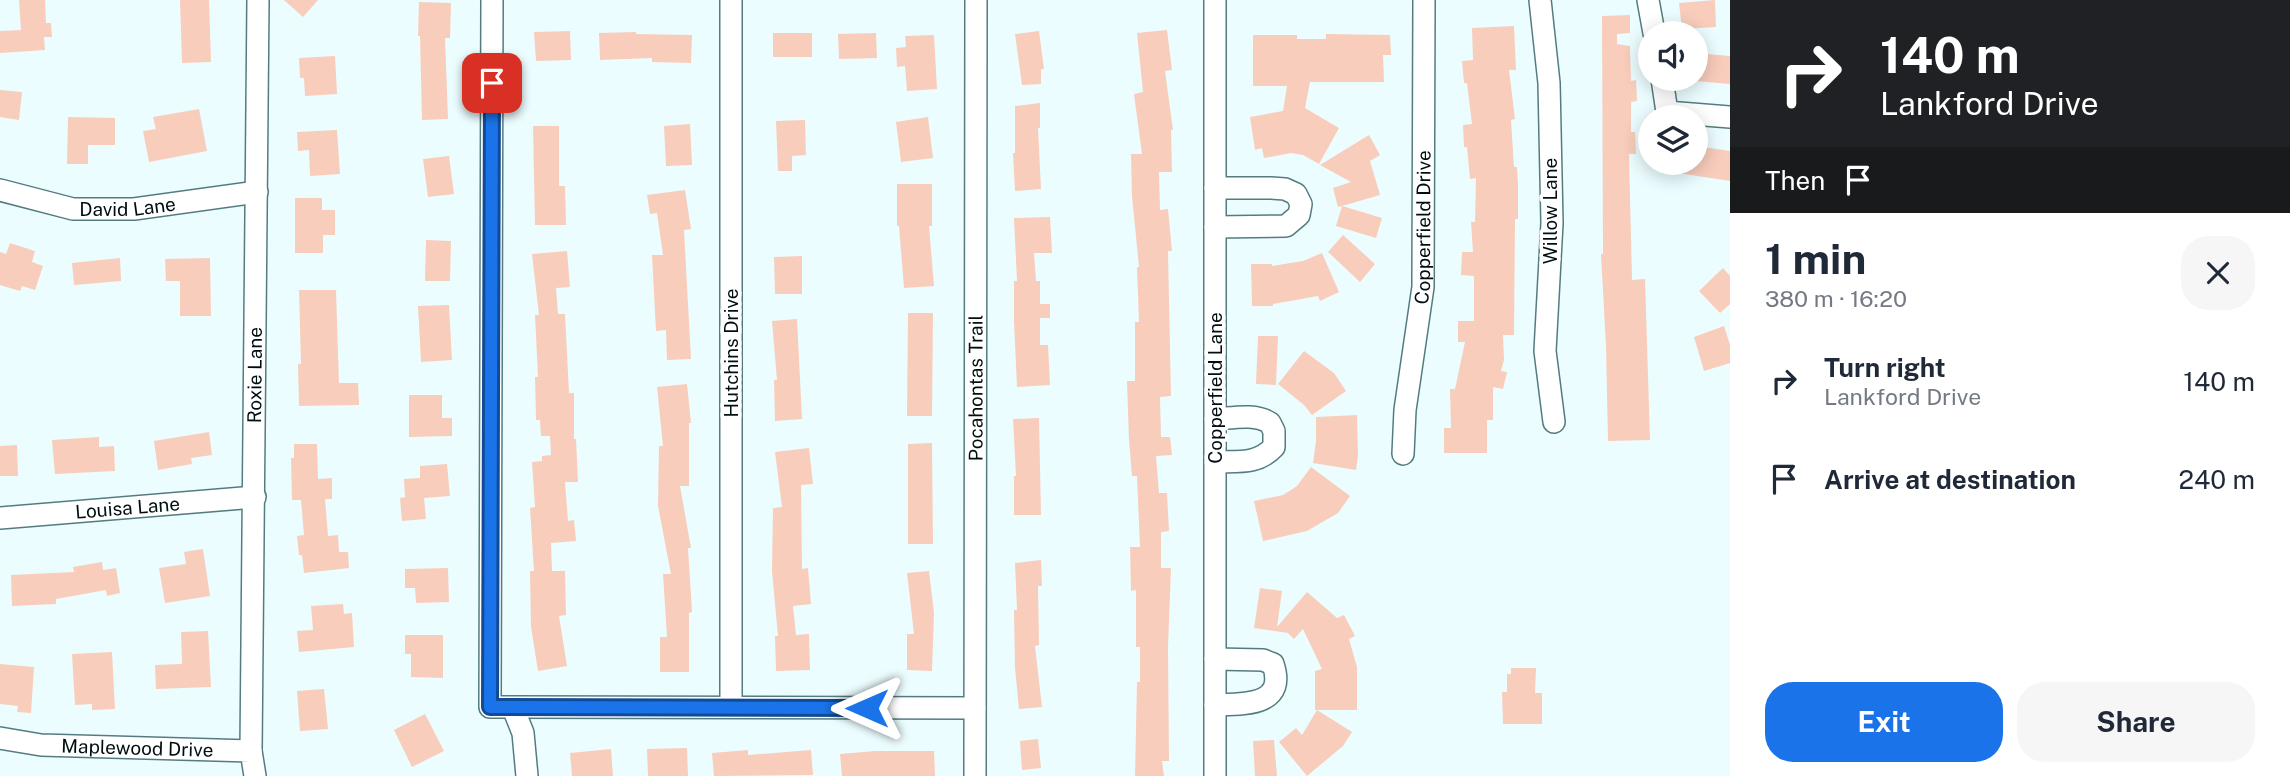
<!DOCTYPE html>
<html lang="en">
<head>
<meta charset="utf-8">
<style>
  body { margin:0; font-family:"Public Sans",sans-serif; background:#f6f6f7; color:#1f2937; height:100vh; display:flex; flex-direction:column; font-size:26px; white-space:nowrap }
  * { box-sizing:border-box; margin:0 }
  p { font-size:23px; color:#747a83 }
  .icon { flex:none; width:38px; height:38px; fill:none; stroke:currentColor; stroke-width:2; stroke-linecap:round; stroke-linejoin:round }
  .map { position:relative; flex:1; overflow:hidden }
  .sheet { display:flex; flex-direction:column; background:#fff; width:560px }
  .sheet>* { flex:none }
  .guide { background:#202124; color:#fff; overflow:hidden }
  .fabs { position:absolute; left:1638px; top:21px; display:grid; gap:14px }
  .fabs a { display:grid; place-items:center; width:70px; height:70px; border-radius:50%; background:#fff; box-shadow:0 4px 18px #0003; font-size:35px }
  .pin { position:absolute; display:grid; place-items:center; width:60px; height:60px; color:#fff; margin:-30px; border-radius:14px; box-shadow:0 4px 10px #0006 }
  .me { position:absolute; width:77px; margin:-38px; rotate:270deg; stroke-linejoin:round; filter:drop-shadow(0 0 5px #0008) }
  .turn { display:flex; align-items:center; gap:24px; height:147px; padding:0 35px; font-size:32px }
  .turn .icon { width:91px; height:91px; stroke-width:2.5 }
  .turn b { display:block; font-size:49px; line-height:60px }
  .then { display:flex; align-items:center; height:66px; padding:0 35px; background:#0003; gap:14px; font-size:26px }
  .round { display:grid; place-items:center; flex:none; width:74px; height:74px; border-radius:28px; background:#f6f6f7 }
  .summary { display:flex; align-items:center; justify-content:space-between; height:119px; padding:0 35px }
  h1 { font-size:42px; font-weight:700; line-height:52px }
  .action { display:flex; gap:14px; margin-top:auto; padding:14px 35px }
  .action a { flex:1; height:80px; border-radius:28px; background:#1a73e8; color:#fff; font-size:28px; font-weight:700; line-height:80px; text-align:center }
  .action a+a { background:#f6f6f7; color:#1f2937 }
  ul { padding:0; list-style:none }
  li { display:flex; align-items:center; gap:21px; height:98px; padding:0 35px }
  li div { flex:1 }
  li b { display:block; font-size:26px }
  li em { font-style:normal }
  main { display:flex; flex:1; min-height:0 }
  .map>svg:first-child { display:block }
  .building { fill:#f9cdbc }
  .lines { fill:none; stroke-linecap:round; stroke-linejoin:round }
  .minor-casing { stroke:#547c80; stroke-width:24 }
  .minor { stroke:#fff; stroke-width:21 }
  .route-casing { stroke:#114b97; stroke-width:18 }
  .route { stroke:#1a73e8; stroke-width:12 }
  .labels { text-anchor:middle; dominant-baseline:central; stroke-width:7; stroke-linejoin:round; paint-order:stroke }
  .street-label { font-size:19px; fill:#010e10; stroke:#fff }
</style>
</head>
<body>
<main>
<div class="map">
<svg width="1730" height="776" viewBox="0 0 1730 776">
  <rect width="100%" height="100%" fill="#ecfdff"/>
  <!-- building -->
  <path class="building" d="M19,0H45L46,23H51L52,37H44L45,50L0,53V31L21,30Z
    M180,0H209L211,62L182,63Z
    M284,0H318L303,17Z
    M1715,0L1716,27L1682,29L1679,3Z
    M419,2L451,3L450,38H445L448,119L422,120L420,36H418Z
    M1630,15V33L1617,34V44L1630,46L1631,81L1636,80L1637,101L1631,102V132H1635L1636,154H1629L1632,280L1645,279L1650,440L1608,441L1606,346L1601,254H1603L1602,16Z
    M1514,26L1516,70H1509L1515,119L1511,120L1514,167H1517L1518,184V219H1515L1514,335H1503L1504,360L1501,371L1507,372L1503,389L1493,387V420H1487V453H1444V428H1451L1450,389H1455L1465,342H1458V321H1474V276L1461,275L1462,252H1473L1471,222H1475L1476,178L1470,179L1467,147H1464L1463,125L1472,124L1467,83H1464L1462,61L1473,60L1472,28Z
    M1167,30L1172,70L1165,71L1173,130H1171L1172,172H1159L1160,210L1168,209L1172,251H1168L1171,396L1160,397L1161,437H1170L1172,455L1156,456L1159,493H1167L1169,531L1161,532V568H1171L1168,647L1169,761H1162L1164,776H1135L1137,682H1140V647H1136V590L1131,591L1130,547H1140L1137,476H1132L1129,440L1127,381H1135V322H1139L1137,267H1139L1132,196L1131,154H1142L1134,94L1143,92L1137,33Z
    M570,31L571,60L536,61L534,32Z
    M1039,31L1044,69H1041V84L1022,85L1015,34Z
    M636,32V34L692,35L691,63L652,62V58L600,60L599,33Z
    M773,33H812V57H773Z
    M876,33L877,58L839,59L838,34Z
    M1326,34L1390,35L1391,55H1383L1384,82H1310L1305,108L1339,128L1319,164L1303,155L1291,153L1264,158L1262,148L1255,150L1250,117L1283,111L1287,86H1253V35H1297V39H1326Z
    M934,35L937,89L907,91L905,66L897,67L896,48L906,47L905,36Z
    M1696,53L1730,56V84L1696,81Z
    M335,56L337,94L305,96L304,78H300L299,58Z
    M0,90L22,92L19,120L0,117Z
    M1040,103V128H1038L1041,189L1015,191L1013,153H1015V106Z
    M199,109L207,151L149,162L143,131L156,129L153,117Z
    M68,117L115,118V145H88V164H67Z
    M928,117L933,158L901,162L896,122Z
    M805,120L806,155L792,156V171H778L776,121Z
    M690,124L692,165L666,166L664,126Z
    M533,126H559V186H565L566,225H535Z
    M337,130L340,174L310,176L309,150L298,151L297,132Z
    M1369,135L1380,155L1370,161L1380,195L1342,206L1382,218L1376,238L1336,226L1342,206L1338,207L1333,188L1351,182L1320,165Z
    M1696,146L1730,151V181L1665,171L1666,163H1696Z
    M449,156L454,194L428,197L423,159Z
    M897,184H932V226H929L934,286L904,288L899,226H897Z
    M685,190L691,229L684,230L691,359L667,360L666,330L656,331L652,255H663L657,213L650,214L647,195Z
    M295,198H322V210H335V235H323V253H295Z
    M1050,217L1052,253H1034L1036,281H1040V304H1050V318H1040V345H1048L1050,385L1017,387L1014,321V281H1017L1014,218Z
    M1343,235L1375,264L1360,282L1328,252Z
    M426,240L451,241L450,281H425Z
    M10,243L35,251L32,262L43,266L35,290L22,286L20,291L0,285V252L6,254Z
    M567,251L570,287L556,288L558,314H565L569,393H574V439H576L578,482H565L568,521L574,520L576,541L551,543L552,571H565L566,615L559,616L567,666L538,671L531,627L530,571H534L530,508L535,507L532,462L542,461V456L551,455L550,436H541L540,420H536L535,377H538L535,315H539L532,254Z
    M1322,253L1339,292L1320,301L1318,296L1273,304V306H1252L1251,264H1272V266L1303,261Z
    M802,256V294H775L774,257Z
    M120,258L121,281L74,285L72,263Z
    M210,258L211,316H180V281H166L165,259Z
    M1723,268L1730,276V304L1720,313L1699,291Z
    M299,290H336L339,383H358L359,405L299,406L298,364H301Z
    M449,305L452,360L421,362L418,306Z
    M908,313H933L932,416H907Z
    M797,319L802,419L775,421L774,380H777L772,321Z
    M1724,326L1730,345V363L1704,371L1694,337Z
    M1258,336H1278L1276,385L1256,384Z
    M1304,351L1334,373L1346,391L1312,415L1304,405L1278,384Z
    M687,384L691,423H689V486H680L691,548H688L692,612L689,613V672H660V637H667L663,574H671L658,506L659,446H663L657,387Z
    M409,395H442V418H452V436L409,437Z
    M1357,415L1358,456L1356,470L1313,463L1316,441V417Z
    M1039,418L1041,515H1014V476H1016L1013,419Z
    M209,432L212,455L191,458L192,464L158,470L154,441Z
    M99,437V447L114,446L115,471L55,474L52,440Z
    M932,443L933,544H908V444Z
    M294,444H317L318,479L332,478V499H325L328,536L338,535L339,552H348L349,568L304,573L302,555H299L297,536L304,535L301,500H292L291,458H294Z
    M17,445L18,476H0V446Z
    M809,448L813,484L801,485L802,569L808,568L811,604L793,606L796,635L809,634L810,670L776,671L775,636H778L772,571L773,508L782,507L775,452Z
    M447,464L450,496L424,498L426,519L402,521L400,498L405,497L404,479L420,478V466Z
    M1311,467L1350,496L1338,513L1307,531L1263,541L1254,501L1283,495L1297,486Z
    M203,549L210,596L165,603L159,568L186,564L184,552Z
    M1041,560L1042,586H1038L1039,645L1035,646L1042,707L1019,709L1015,668L1014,610H1017L1015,563Z
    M102,562L103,570L116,568L120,593L107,596L106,590L56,599V604L12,606L11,575L74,572L73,567Z
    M448,568L449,602L416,603L415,588H405V569Z
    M929,571L934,613L932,671L907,670V634H914L907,573Z
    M1260,588L1282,591L1277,627L1307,592L1337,618L1344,615L1355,636L1349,639L1357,667V710H1315V671L1322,669L1303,629L1294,639L1288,633L1254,628Z
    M343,604L344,614L352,613L354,647L299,652L297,631L313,630L311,606Z
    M208,631L211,687L156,689L155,665L182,664L181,632Z
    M405,635H443V678L411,677V654H405Z
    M112,652L115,709L92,710V704L75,705L72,654Z
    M0,664L34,667L31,713L17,712L18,706L0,704Z
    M1511,668H1536L1535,693H1542V724H1503L1502,692H1507V674H1511Z
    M324,689L328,729L300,731L297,691Z
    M1317,710L1352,732L1343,746L1307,776L1279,742L1296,728L1302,735Z
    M425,714L444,751L412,767L394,730Z
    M1038,739L1041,768L1022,770L1020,741Z
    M1274,740L1277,776H1255L1253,741Z
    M687,748L688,776H648L647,749Z
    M611,749L613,776H572L570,753Z
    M748,750V755L811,750L813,775L714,776L712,753Z
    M875,751H934L935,776H842L840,754Z"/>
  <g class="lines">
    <defs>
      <g id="minor">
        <path d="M492,0L490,707L975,708"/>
        <path d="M731,0V707"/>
        <path d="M1215,0V776"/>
        <path d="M1540,0L1549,83L1552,223L1545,351L1554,422"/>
        <path d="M1648,0L1654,33"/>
        <path d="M1662,79L1667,112L1730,117"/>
        <path d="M1215,188H1271L1285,189L1296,194L1301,204L1299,215L1286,226L1215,227"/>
        <path id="s1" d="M0,190L73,209H134L257,192"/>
        <path d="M1215,419C1233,418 1255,413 1270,423L1274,431V447C1257,465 1238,461 1215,462"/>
        <path id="s2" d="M1403,454L1405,410L1423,287L1424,0"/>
        <path id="s3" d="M0,518L255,497"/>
        <path d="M1215,659L1263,660L1273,664C1287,706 1245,704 1215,705"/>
        <path d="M513,708L523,733L527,776"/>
        <path id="s4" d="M0,738L41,745L251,751L255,776"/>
        <path id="s5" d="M251,751L258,0"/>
        <path id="s6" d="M975,776L976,0"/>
      </g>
    </defs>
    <!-- minor casing -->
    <use href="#minor" class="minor-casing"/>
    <!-- minor -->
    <use href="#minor" class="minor"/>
  </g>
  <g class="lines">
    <defs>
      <path id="route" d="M492,83L490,707L867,708"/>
    </defs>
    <!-- route casing -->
    <use href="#route" class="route-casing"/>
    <!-- route -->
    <use href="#route" class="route"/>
  </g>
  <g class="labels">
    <!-- street labels -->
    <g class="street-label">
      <text stroke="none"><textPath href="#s1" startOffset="130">David Lane</textPath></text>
      <text transform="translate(1550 211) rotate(-90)">Willow Lane</text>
      <text stroke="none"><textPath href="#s2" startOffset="228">Copperfield Drive</textPath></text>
      <text transform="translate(731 353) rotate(-90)">Hutchins Drive</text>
      <text stroke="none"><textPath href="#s5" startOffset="376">Roxie Lane</textPath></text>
      <text stroke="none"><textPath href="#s6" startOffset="388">Pocahontas Trail</textPath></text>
      <text transform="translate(1215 388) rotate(-90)">Copperfield Lane</text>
      <text stroke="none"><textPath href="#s3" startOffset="128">Louisa Lane</textPath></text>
      <text stroke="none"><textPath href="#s4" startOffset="138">Maplewood Drive</textPath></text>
    </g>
  </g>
</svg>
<div class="fabs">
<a><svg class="icon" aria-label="sound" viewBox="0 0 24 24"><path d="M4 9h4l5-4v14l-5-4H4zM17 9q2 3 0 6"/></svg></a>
<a><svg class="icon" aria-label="layers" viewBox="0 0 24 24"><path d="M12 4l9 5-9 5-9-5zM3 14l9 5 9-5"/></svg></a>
</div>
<div class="pin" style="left:492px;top:83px;background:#d93025"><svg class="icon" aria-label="arrive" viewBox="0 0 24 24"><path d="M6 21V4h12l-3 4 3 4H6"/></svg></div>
<svg class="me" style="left:867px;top:708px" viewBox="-20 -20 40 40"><path d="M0-17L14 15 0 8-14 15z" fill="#1a73e8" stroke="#fff" stroke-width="4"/></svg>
</div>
<section class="sheet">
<div class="guide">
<div class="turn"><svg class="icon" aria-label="right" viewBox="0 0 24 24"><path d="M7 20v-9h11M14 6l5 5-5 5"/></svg><div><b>140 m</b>Lankford Drive</div></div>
<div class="then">Then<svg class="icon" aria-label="arrive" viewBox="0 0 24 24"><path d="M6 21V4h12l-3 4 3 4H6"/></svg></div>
</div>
<div class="summary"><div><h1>1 min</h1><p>380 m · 16:20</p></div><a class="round"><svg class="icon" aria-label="close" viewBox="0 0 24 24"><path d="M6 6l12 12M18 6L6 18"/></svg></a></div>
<ul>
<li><svg class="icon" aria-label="right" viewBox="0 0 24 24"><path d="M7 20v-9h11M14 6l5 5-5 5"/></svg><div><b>Turn right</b><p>Lankford Drive</p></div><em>140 m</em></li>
<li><svg class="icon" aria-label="arrive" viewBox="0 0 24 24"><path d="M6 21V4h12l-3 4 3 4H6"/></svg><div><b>Arrive at destination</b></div><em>240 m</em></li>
</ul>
<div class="action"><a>Exit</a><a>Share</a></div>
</section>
</main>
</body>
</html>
